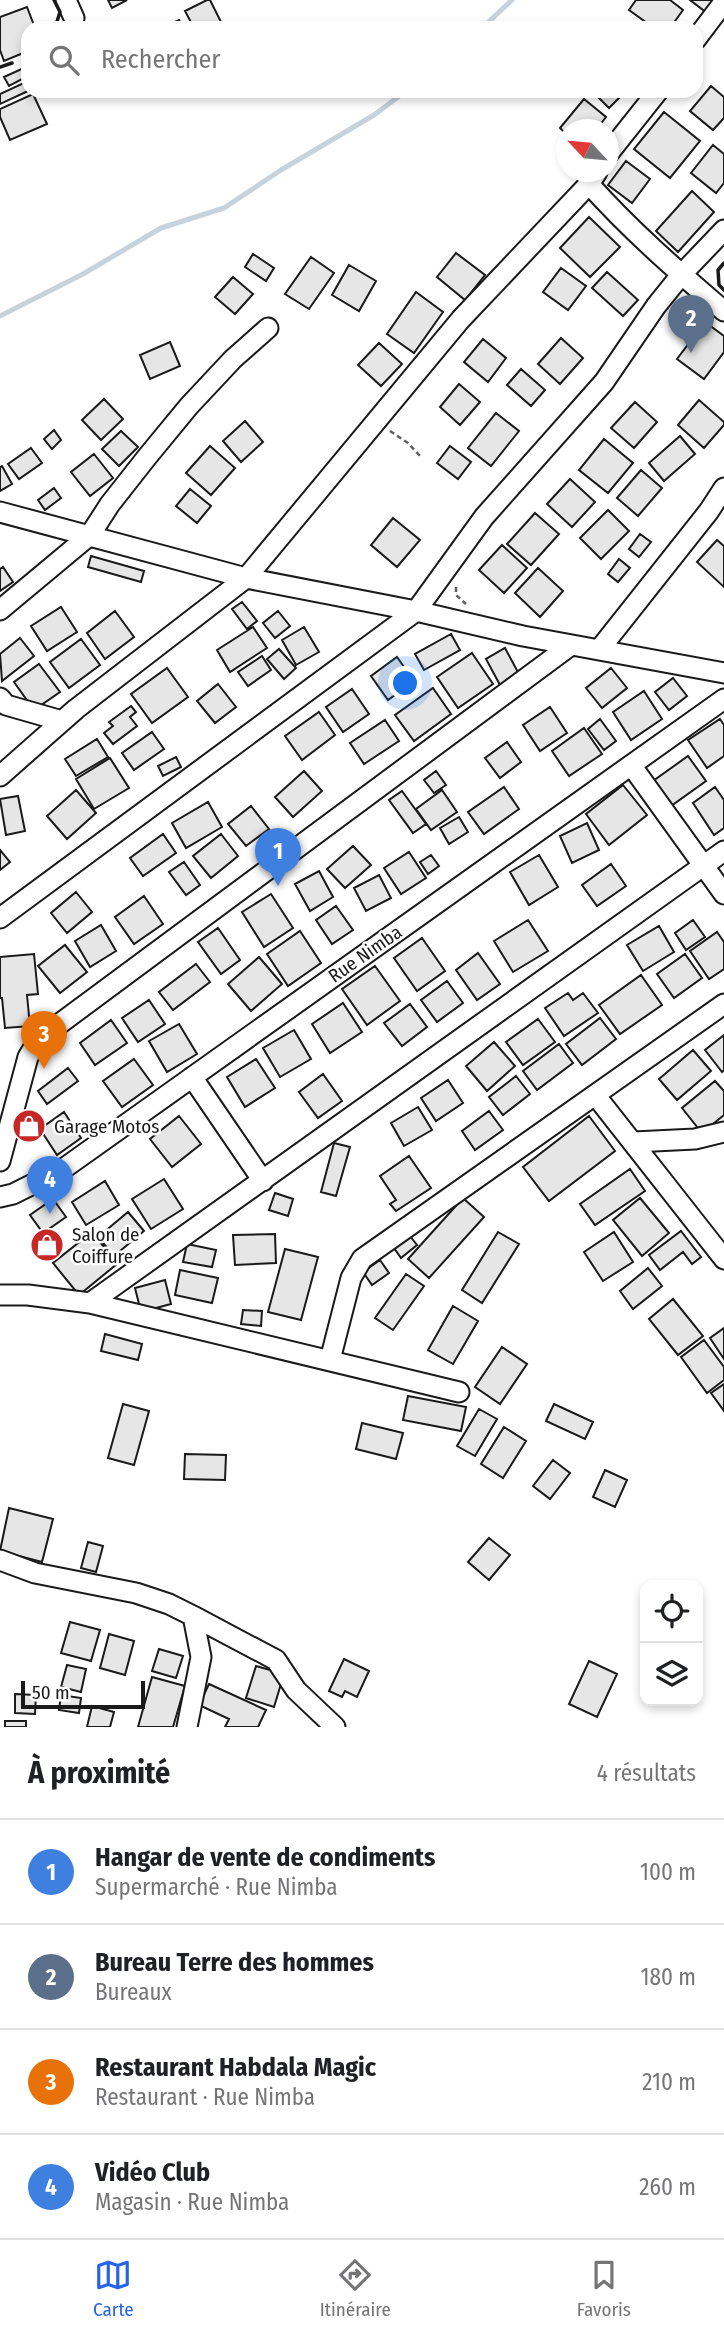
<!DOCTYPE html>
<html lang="fr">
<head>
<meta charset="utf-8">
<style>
	:root { --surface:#fff; --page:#f6f6f6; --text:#202124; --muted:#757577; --line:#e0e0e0; --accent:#2563eb }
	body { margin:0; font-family:"Fira Sans Condensed",sans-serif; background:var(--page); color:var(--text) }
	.controls { position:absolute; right:21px; bottom:21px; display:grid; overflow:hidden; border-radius:14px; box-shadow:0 4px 10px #0003 }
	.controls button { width:63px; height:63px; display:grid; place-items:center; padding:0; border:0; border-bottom:2px solid var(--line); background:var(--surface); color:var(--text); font:35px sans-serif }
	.compass { position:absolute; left:556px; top:119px; width:63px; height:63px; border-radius:50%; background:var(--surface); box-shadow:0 4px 10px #0003; rotate:296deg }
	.scale { position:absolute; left:21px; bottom:18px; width:124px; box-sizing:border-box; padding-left:7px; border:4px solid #1a1a1a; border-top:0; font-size:19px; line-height:24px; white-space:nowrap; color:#1a1a1a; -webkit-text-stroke:5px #fff; paint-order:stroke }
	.you { position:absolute; left:406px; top:684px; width:24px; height:24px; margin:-18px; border:5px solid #fff; border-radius:50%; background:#1a73e8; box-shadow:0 0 0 10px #1a73e833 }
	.badge { display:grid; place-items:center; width:46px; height:46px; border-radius:50%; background:var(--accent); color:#fff; font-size:23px; font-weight:700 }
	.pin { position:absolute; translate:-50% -58px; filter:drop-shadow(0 2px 4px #0008) }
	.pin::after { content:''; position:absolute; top:37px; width:24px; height:21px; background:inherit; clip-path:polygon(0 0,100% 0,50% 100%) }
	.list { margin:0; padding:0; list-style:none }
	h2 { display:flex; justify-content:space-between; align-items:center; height:91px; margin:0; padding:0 28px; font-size:30px }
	h2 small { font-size:23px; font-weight:400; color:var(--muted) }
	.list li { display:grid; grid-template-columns:46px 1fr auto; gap:21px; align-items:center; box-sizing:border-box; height:105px; padding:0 28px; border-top:2px solid var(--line) }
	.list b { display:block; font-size:26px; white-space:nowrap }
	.list p { margin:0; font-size:23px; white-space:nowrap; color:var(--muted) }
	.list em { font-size:23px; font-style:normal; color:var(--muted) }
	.icon { flex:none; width:38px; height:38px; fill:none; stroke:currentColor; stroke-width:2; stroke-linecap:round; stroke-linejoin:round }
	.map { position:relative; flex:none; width:724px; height:1727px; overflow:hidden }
	.search { position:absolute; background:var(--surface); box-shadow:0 4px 10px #0003; left:21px; right:21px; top:21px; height:77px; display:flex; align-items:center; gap:18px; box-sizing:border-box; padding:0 24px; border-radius:21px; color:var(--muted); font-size:26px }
	.sheet { height:511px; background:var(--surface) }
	nav { display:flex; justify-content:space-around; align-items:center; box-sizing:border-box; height:98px; border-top:2px solid var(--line); background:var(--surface); font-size:19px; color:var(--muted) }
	nav a { display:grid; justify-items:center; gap:4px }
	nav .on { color:var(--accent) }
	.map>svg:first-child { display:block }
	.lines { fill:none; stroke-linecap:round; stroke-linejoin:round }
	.stream { stroke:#c6d2dc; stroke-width:5 }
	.building { fill:#e6e6e6; stroke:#1a1a1a; stroke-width:2 }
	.minor-casing { stroke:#1a1a1a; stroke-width:23 }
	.path { stroke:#5f5f5f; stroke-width:2.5; stroke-dasharray:5 3.5; stroke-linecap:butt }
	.minor { stroke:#fff; stroke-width:19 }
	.wall { stroke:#1a1a1a; stroke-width:3.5 }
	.labels { text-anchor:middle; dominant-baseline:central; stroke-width:5; stroke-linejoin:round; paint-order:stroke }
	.street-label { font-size:19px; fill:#1a1a1a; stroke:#fff }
	.poi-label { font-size:19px; fill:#1a1a1a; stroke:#fff; text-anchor:start }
</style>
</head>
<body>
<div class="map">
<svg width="724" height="1727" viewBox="0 0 724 1727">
	<rect width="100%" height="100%" fill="#fff"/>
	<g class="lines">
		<path class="stream" d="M482,28L512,0
			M0,316L83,274L161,228L224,208L281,170L374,115L406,91"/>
	</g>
	<path class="building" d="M108,0H127L112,8Z
		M207,0H210L224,28H194L185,11Z
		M636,0H670L683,10L670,28H654L629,10Z
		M690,0H717L707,13Z
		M27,7L35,28H28V51L4,61L0,50V17Z
		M179,20L183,28H163Z
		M28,66V76L9,86L4,77Z
		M28,81V91L0,104V94Z
		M711,86L724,97V118L713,130L690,111Z
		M592,91H626L609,108Z
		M33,94L47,124L10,140L0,117V109Z
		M584,99L606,117L596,130H566V134L560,128Z
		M664,112L700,141L670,178L634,149Z
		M713,145L724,154V183L716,193L691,173Z
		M626,161L650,179L632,203L608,185Z
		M692,191L714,212L678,252L656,231Z
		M589,217L620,247L590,277L560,248Z
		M456,253L485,275L465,300L437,277Z
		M253,254L274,268L266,281L245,267Z
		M311,257L334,273L309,309L285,294Z
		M349,265L376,281L359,311L332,295Z
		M561,268L586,286L568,310L543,292Z
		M607,272L638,300L623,316L592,288Z
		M233,277L253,294L235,314L215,297Z
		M416,292L443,312L414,353L387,334Z
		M705,322L724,336V352L704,379L677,359Z
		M561,338L583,358L560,384L538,364Z
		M483,339L506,358L488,382L464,362Z
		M170,342L180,366L150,379L140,355Z
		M379,343L402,364L381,386L358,365Z
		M521,369L545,390L531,406L507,385Z
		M459,384L480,402L460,425L440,407Z
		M104,399L123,419L101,440L82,420Z
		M699,400L724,422V425L704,448L678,425Z
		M635,402L657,422L634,448L611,428Z
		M496,413L519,431L491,466L468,448Z
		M245,421L263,442L241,462L223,441Z
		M54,430L61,440L52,449L44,439Z
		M121,431L138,447L119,466L102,449Z
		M680,436L695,454L664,481L649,463Z
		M604,439L633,463L608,493L579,470Z
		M210,446L235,468L211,495L186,473Z
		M450,446L471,462L458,479L437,463Z
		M31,448L42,463L19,479L8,464Z
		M94,454L113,478L90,496L71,472Z
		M2,466L12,484L0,491V467Z
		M641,470L662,488L638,516L617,498Z
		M570,479L595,502L572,527L547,504Z
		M54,488L61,498L45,510L38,500Z
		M190,489L211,506L197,523L176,506Z
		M608,510L629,531L601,559L580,538Z
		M535,513L559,534L531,565L507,544Z
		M393,518L420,540L397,567L371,545Z
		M640,534L651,542L639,557L629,549Z
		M717,540L724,546V587L697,562Z
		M502,545L527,568L504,593L479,570Z
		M91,556L144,571L141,582L88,567Z
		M619,559L630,568L618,582L608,574Z
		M3,567L13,582L0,591V569Z
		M538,568L563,591L540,617L515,593Z
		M242,602L257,621L247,629L232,609Z
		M61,607L77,632L47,651L31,626Z
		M115,611L134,637L105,659L87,633Z
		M278,611L290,626L275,638L263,623Z
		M253,627L267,648L230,672L217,650Z
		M304,627L319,652L296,665L282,640Z
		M451,634L460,650L424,670L415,654Z
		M20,638L34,656L2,681L0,654Z
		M81,639L100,665L69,688L50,662Z
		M505,648L519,674L500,685L486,659Z
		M279,649L296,668L284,679L267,659Z
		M472,653L493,684L458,708L437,677Z
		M262,656L271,670L248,686L238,672Z
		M397,657L414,681L388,700L371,676Z
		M39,664L60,692L34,710L14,682Z
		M167,668L188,697L152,723L131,694Z
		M611,668L627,688L602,708L586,688Z
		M673,678L687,696L669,710L655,692Z
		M218,684L236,707L215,723L197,701Z
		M433,688L451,714L414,741L395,715Z
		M352,689L369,714L343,732L326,707Z
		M644,691L662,719L631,740L613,712Z
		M131,706L136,712L130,717L137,726L113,744L104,733L113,726L109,722Z
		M550,707L567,733L540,751L523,725Z
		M319,712L335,735L302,760L285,736Z
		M600,719L616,741L604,750L588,729Z
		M720,719L724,725V756L707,768L688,740Z
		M385,720L399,741L364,764L350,743Z
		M584,728L602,754L569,776L552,751Z
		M152,732L164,749L134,770L122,753Z
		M97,739L108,757L76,776L65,759Z
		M507,742L521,762L500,778L485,758Z
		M688,756L706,781L671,806L653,781Z
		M176,757L181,767L163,776L158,766Z
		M110,758L129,788L94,809L76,779Z
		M304,771L322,791L293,817L275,797Z
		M436,771L446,785L434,793L424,780Z
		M623,785L647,815L609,845L586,814Z
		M504,787L519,809L484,834L468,812Z
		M715,787L724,800V828L714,835L693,803Z
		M76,790L96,813L67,839L47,816Z
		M442,790L457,812L431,830L416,809Z
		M402,791L426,824L413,833L389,800Z
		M18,796L25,831L6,835L0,799Z
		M208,802L222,827L186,848L172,823Z
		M251,806L269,829L246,846L228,824Z
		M459,817L468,832L449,844L440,828Z
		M587,823L599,850L572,863L560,836Z
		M163,834L176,853L143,876L130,858Z
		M221,834L238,856L211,878L193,856Z
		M353,846L371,865L345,888L327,869Z
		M0,850L10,862L0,870Z
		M409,852L426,878L401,894L384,868Z
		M431,855L439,866L428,874L420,862Z
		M539,855L558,887L529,905L510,872Z
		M184,862L200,885L186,895L169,872Z
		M611,864L626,886L597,906L582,885Z
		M319,871L333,897L310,911L295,884Z
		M379,875L391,898L366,911L354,888Z
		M76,892L92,912L67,933L51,913Z
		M271,894L293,928L264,947L242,912Z
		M144,896L163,924L134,944L115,917Z
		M336,906L353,930L332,944L316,920Z
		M528,920L548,951L513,972L494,941Z
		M693,920L705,937L686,950L675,933Z
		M101,925L116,951L90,967L75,941Z
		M659,926L674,952L643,971L627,945Z
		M218,928L240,960L221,974L198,942Z
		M300,931L321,963L288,986L267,954Z
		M717,932L724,942V969L709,979L690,951Z
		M422,938L445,971L417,991L394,958Z
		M65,945L87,972L60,993L38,966Z
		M478,953L500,984L477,1000L456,970Z
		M34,954L38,994L27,995L30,1026L5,1028L2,998H0V957Z
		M685,954L702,978L674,998L657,974Z
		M259,957L282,984L251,1011L228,984Z
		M196,964L210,982L173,1010L159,992Z
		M375,966L400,1001L367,1025L342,989Z
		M641,975L662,1005L620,1034L599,1005Z
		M447,981L463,1003L437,1022L421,1000Z
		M568,993L573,1000L583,993L598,1013L564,1036L545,1008Z
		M149,1000L165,1024L138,1042L122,1018Z
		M343,1003L362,1032L330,1053L312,1024Z
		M410,1004L427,1027L402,1046L384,1023Z
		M600,1018L616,1039L582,1065L566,1044Z
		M538,1019L555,1042L523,1065L506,1042Z
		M111,1020L127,1043L95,1065L80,1043Z
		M179,1024L197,1054L167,1072L149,1041Z
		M294,1030L311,1059L280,1077L263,1048Z
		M724,1035V1070L722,1072L705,1050Z
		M494,1042L515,1066L487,1091L466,1066Z
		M559,1044L573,1063L537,1090L523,1071Z
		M693,1050L711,1071L677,1100L659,1079Z
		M134,1059L153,1085L122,1107L103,1081Z
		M256,1059L275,1088L245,1107L227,1077Z
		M68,1068L78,1081L47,1104L38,1091Z
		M323,1074L342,1101L318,1118L299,1092Z
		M516,1076L530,1094L503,1115L489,1097Z
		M448,1080L463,1103L436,1121L421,1098Z
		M715,1081L724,1091V1115L702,1133L682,1108Z
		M418,1107L432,1130L404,1146L391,1123Z
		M489,1111L503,1130L475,1150L462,1131Z
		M64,1112L81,1138L57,1155L40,1129Z
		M179,1116L201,1144L172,1167L150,1139Z
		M589,1116L615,1151L549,1201L523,1167Z
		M334,1143L350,1147L336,1196L321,1192Z
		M409,1156L431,1188L396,1211L390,1204L396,1200L380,1176Z
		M630,1169L645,1191L595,1225L580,1204Z
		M164,1179L183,1209L151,1229L132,1199Z
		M105,1181L119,1205L86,1225L72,1202Z
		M275,1193L293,1199L288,1216L269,1210Z
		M463,1198L484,1217L429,1278L408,1259Z
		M640,1198L669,1233L642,1256L613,1220Z
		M53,1199L66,1217L43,1233L30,1215Z
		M128,1212L144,1231L114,1256L98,1237Z
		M681,1231L701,1257L692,1264L683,1252L660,1270L649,1255Z
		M92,1232L117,1264L79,1295L53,1263Z
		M498,1232L519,1244L482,1303L462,1290Z
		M614,1232L633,1262L603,1281L584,1252Z
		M275,1234L276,1263L235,1265L233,1235Z
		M410,1236L417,1245L401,1258L394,1248Z
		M187,1244L216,1250L212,1267L183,1262Z
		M285,1249L318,1257L301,1320L268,1312Z
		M380,1260L389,1273L372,1285L363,1272Z
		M648,1268L662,1286L633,1309L620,1291Z
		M180,1270L218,1278L212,1303L175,1295Z
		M406,1274L424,1286L393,1330L375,1318Z
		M165,1280L171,1304L141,1312L135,1288Z
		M673,1299L703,1336L678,1355L649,1319Z
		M453,1306L478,1321L453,1364L428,1350Z
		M243,1310L262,1311L261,1326L241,1324Z
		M724,1328V1359L710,1338Z
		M105,1334L142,1344L138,1360L101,1351Z
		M704,1340L724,1367V1380L707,1393L681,1357Z
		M502,1347L527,1364L500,1404L475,1387Z
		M724,1384V1411L711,1393Z
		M408,1396L466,1407L461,1431L403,1420Z
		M123,1404L149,1411L134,1465L108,1458Z
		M554,1404L593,1422L585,1439L546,1421Z
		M479,1409L497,1419L475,1456L457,1446Z
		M362,1423L403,1433L396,1459L356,1449Z
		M504,1427L526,1441L503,1478L481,1464Z
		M185,1454L226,1455L225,1480L184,1479Z
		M553,1460L570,1473L550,1499L533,1486Z
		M605,1470L627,1480L615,1507L593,1497Z
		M9,1508L53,1519L42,1562L0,1551Z
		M489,1538L510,1555L489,1580L468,1562Z
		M88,1542L103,1546L96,1572L81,1568Z
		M70,1622L100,1630L91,1661L61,1653Z
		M109,1634L134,1641L125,1675L100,1668Z
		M159,1649L183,1656L176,1678L152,1671Z
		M344,1659L369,1671L357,1697L345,1691L342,1697L329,1691Z
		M589,1661L617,1674L597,1717L569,1704Z
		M67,1665L86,1669L81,1692L61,1687Z
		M256,1666L284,1674L274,1707L246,1698Z
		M152,1677L185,1686L173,1727H138Z
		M209,1684L266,1710L258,1727H225L229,1719L199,1705Z
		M15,1694L36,1695L35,1714L15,1713Z
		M61,1695L81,1698L79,1713L59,1710Z
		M92,1706L114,1712L110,1727H87Z
		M5,1721H26V1727H5Z"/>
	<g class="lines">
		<defs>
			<path id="minor" d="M66,0L74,18
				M696,39L724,2
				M608,154L658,91
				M597,172L589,184C630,230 677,271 724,311
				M0,512L246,578L416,611L523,636L724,673
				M0,610L90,535L110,504L147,457L189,406L233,359L268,328
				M599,650L709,511L724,488
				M0,698L6,705L62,721
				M631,765L724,894
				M0,776L76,709L246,578L461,319L589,184
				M0,918L416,611L484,517L604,382L656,306L681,275L724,230
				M192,1077L263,1181
				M596,1096L724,1259
				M634,1142L695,1139L724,1132
				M0,1161L28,1057L39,1039L571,645
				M0,1197L13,1194L63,1169L724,699
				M0,1295H28L90,1303L459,1392
				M90,1303L724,851
				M330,1360L351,1278L362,1259L724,1004
				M0,1560L35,1573L136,1593L169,1604L193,1616L201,1657L187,1727
				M193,1616L276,1660L296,1690L335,1727"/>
		</defs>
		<use href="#minor" class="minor-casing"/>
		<path class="path" d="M390,431L408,443L420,456
			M456,587V595L466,604"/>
		<use href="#minor" class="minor"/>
		<path class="wall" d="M54,0L60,12L55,28
			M0,67L12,63
			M724,263L718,270L719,285L724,290"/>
	</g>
	<defs>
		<symbol id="shop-disc" viewBox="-11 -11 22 22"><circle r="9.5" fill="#c62828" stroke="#fff"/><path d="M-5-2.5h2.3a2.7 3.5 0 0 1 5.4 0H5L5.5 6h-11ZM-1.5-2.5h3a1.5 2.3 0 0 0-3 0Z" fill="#fff"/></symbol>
	</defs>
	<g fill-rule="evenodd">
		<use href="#shop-disc" x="10" y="1107" width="38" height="38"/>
		<use href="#shop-disc" x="28" y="1226" width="38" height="38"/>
	</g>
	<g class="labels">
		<g class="street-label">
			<text transform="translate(365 954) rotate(-35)">Rue Nimba</text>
		</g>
		<g class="poi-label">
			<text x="54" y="1126">Garage Motos</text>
			<text x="72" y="1234">Salon de<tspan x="72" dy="22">Coiffure</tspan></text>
		</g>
	</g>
</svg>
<div class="controls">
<button><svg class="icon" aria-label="locate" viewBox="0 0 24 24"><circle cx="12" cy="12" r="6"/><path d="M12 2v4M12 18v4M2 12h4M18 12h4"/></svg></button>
<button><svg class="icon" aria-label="layers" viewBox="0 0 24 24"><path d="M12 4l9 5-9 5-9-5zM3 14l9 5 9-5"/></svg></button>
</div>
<svg class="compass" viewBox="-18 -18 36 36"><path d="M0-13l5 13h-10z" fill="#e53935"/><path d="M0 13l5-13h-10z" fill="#757577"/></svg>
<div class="scale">50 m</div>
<div class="you"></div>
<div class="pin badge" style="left:278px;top:886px;background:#3f7fe0">1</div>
<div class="pin badge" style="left:691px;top:353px;background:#5c6f8a">2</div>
<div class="pin badge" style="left:44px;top:1069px;background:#e8710a">3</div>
<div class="pin badge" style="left:50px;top:1214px;background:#3f7fe0">4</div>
<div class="search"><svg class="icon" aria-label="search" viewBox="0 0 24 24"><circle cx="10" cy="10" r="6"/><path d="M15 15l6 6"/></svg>Rechercher</div>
</div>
<section class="sheet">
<h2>À proximité<small>4 résultats</small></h2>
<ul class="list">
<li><span class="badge" style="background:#3f7fe0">1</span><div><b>Hangar de vente de condiments</b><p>Supermarché · Rue Nimba</p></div><em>100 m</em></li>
<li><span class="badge" style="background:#5c6f8a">2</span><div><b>Bureau Terre des hommes</b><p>Bureaux</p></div><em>180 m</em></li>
<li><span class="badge" style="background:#e8710a">3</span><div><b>Restaurant Habdala Magic</b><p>Restaurant · Rue Nimba</p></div><em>210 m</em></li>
<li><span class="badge" style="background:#3f7fe0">4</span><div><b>Vidéo Club</b><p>Magasin · Rue Nimba</p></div><em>260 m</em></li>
</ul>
</section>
<nav>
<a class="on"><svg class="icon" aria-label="map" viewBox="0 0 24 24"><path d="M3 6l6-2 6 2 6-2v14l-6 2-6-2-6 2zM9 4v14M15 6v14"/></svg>Carte</a>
<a><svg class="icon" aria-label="directions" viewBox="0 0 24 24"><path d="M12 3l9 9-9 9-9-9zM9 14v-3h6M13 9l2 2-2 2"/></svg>Itinéraire</a>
<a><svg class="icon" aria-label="saved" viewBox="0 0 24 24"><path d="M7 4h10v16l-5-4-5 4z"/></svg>Favoris</a>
</nav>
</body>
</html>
